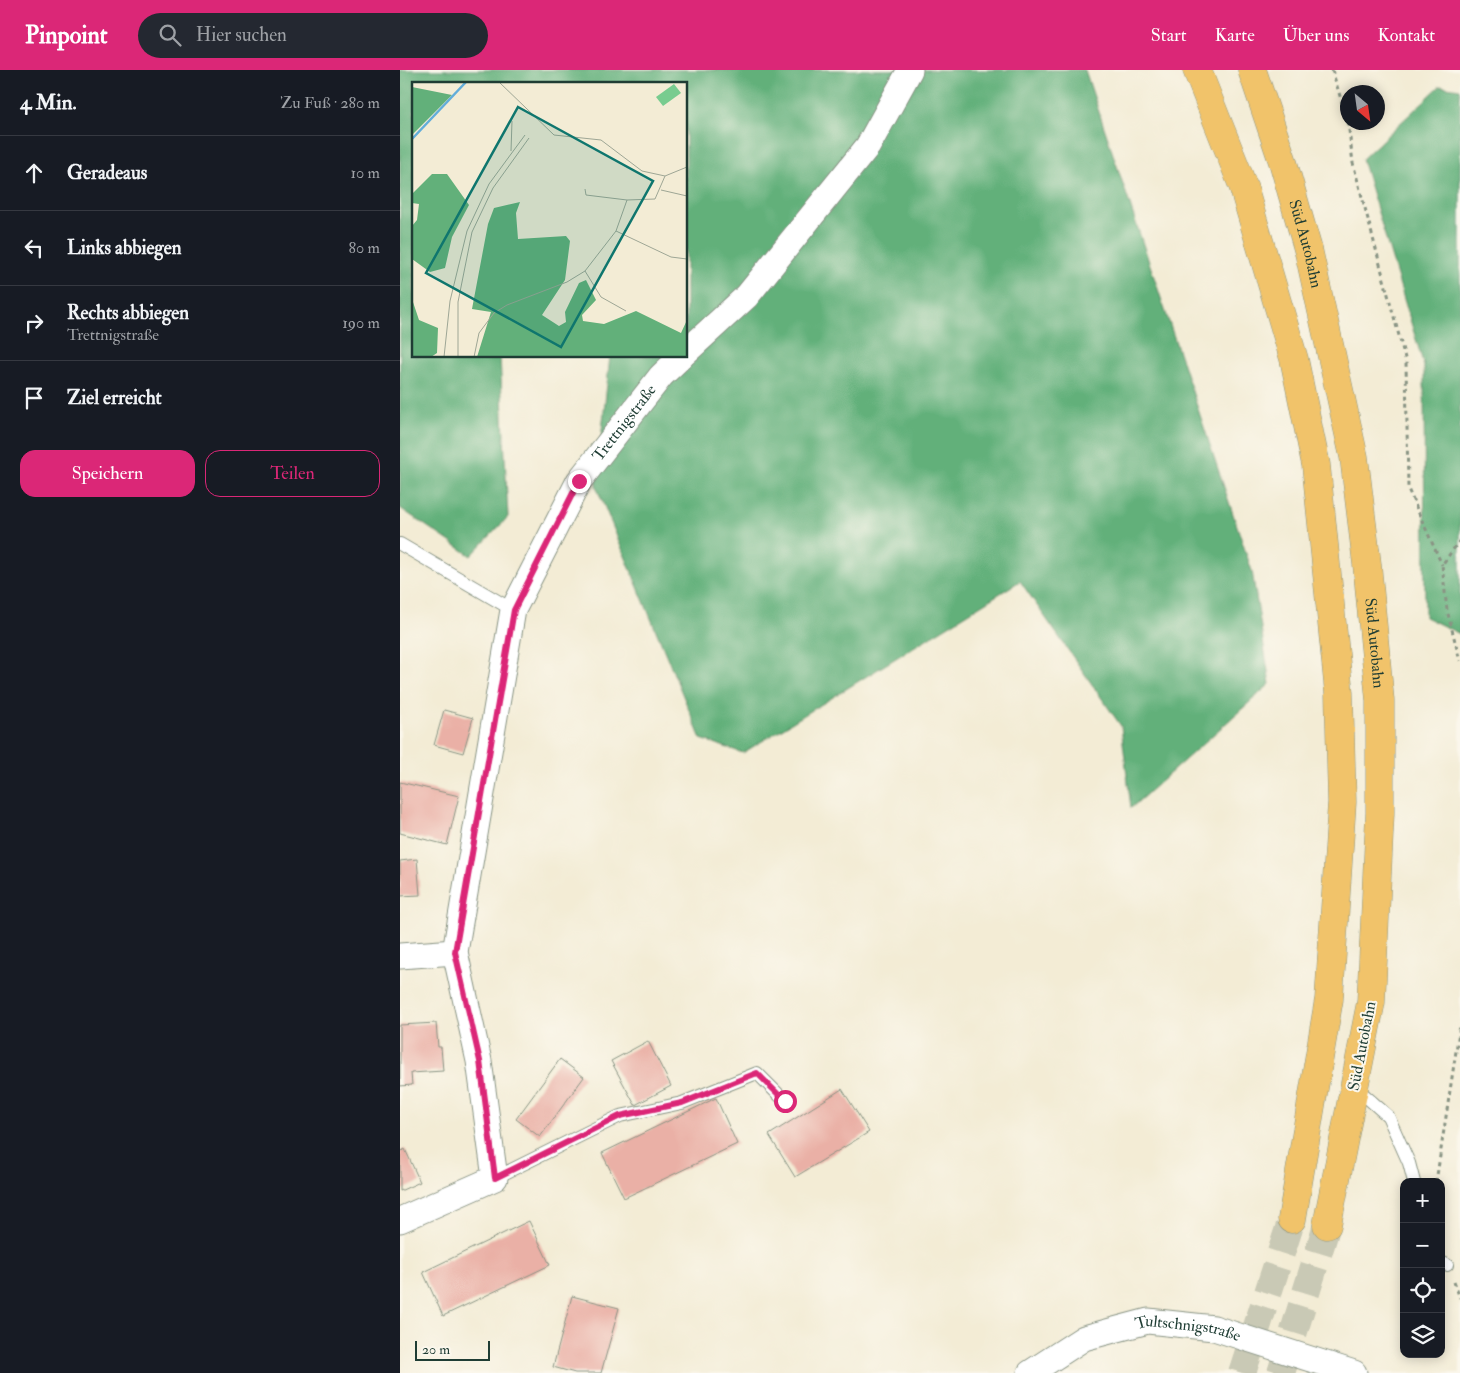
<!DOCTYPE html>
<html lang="de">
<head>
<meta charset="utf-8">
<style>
	:root { --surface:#171b24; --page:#242831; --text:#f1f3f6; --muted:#9ea1a6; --line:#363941; --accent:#db2777 }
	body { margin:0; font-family:"IM FELL Double Pica",serif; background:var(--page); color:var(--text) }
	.controls { position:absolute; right:15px; bottom:15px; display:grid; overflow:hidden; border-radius:10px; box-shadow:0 2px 12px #0003 }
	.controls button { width:45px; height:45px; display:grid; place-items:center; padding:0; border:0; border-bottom:1px solid var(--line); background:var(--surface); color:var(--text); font:25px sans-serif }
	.compass { position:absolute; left:940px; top:15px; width:45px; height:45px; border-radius:50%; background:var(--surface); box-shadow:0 2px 12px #0003; rotate:151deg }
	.scale { position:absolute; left:15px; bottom:12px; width:75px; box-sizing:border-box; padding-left:5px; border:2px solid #1f3d34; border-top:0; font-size:14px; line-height:18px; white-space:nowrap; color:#1f3d34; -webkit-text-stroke:4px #fbf7ec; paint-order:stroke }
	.stop { position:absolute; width:15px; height:15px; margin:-11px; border:4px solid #db2777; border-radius:50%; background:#fff }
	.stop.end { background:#db2777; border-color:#fff; box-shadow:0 1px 5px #0008 }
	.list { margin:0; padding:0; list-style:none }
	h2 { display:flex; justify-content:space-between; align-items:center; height:65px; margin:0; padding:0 20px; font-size:21px }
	h2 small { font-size:16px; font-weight:400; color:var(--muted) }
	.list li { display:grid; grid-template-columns:32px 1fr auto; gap:15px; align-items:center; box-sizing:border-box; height:75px; padding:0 20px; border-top:1px solid var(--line) }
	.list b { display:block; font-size:19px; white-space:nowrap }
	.list p { margin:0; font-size:16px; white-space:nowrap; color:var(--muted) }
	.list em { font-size:16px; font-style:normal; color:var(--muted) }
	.actions { display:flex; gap:10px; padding:15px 20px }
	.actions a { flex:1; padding:11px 0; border:1px solid var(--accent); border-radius:15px; text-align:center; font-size:18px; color:var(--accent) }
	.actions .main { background:var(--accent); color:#fff }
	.icon { flex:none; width:28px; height:28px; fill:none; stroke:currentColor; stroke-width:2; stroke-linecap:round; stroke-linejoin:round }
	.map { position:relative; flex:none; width:1060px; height:1303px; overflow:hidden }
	header { display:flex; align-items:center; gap:30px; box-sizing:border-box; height:70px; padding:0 25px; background:var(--accent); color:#fff }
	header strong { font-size:24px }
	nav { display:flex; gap:28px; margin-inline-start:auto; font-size:18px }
	.search { width:350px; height:45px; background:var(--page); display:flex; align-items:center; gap:12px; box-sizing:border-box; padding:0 18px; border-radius:28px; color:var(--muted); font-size:19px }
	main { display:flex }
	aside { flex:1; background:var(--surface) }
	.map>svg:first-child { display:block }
	.forest { fill:#62b07a; stroke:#407657 }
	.building { fill:#eab0a6 }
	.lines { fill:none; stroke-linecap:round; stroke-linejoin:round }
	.highway-tunnel { stroke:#c9c9b5; stroke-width:28; stroke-dasharray:28 14; stroke-linecap:butt }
	.lane-casing { stroke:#899484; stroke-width:14 }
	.street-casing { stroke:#899484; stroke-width:27 }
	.highway-casing { stroke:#899484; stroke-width:29 }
	.path { stroke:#899484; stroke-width:3; stroke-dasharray:4 4; stroke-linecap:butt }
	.lane { stroke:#fff; stroke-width:12 }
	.street { stroke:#fff; stroke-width:25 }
	.highway { stroke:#f1c36a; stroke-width:28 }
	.route { stroke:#db2777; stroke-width:6 }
	.labels { text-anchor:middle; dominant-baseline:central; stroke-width:4; stroke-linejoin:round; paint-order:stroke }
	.street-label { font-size:16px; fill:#1f3d34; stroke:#fbf7ec }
	.inset-river { fill:none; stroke:#62adda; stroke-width:2.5 }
	.inset-road { fill:none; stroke:#9ea695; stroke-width:1 }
	.view { fill:#0f766e; fill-opacity:0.15; stroke:#0f766e; stroke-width:2.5 }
	.inset-edge { fill:none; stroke:#1f3d34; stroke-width:2.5 }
</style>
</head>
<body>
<header>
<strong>Pinpoint</strong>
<div class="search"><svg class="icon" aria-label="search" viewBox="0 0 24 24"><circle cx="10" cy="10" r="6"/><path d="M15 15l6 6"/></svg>Hier suchen</div>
<nav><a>Start</a><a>Karte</a><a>Über uns</a><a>Kontakt</a></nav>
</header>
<main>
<aside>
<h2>4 Min.<small>Zu Fuß · 280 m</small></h2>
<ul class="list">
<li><svg class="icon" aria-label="ahead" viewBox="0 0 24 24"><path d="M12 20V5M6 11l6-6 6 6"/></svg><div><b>Geradeaus</b></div><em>10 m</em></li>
<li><svg class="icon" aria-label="left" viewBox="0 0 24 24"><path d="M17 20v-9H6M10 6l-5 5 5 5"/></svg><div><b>Links abbiegen</b></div><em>80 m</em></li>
<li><svg class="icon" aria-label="right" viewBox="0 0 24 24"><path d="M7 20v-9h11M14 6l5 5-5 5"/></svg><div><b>Rechts abbiegen</b><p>Trettnigstraße</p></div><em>190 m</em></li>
<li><svg class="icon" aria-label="arrive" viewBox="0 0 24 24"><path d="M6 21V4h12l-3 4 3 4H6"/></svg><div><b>Ziel erreicht</b></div></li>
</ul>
<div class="actions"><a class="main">Speichern</a><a>Teilen</a></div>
</aside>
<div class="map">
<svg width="1060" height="1303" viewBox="0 0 1060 1303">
	<rect width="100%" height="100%" fill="#fbf7ec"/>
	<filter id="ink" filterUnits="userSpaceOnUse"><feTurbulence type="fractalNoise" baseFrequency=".02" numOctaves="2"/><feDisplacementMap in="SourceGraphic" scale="10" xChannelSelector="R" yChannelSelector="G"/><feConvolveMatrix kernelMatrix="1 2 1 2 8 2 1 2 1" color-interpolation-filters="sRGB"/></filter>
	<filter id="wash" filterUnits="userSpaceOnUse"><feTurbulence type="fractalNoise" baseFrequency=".0096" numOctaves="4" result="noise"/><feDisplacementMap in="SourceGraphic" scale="20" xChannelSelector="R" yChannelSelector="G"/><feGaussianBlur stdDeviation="1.12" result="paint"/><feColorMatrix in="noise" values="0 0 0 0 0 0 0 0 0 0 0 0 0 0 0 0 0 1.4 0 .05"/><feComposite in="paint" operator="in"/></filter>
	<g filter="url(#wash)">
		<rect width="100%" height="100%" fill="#f3ecd5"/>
		<path class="forest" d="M0,0H685L852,501L870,614L731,738L721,656L620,511L343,683L301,669L196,416L210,286H286V14H14V286H100L108,447L71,486L0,438Z
			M1040,16L1060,19V564L1025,547L1024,296L962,89Z"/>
		<g id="blocks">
			<path class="building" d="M44,640L73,648L63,683L34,675Z
				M0,712L59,726L47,775L0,763Z
				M17,789L20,825L0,826V791Z
				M36,953L38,977H41L43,1001L11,1003L12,1015L0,1016V955Z
				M248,971L271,1016L235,1035L211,991Z
				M160,989L184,1007L140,1067L116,1049Z
				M442,1019L469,1062L395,1107L369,1065Z
				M316,1028L337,1074L224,1128L202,1083Z
				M5,1079L20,1112L0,1121V1082Z
				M129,1151L150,1195L43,1246L23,1202Z
				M172,1226L219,1238L201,1303H175L153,1297Z"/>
		</g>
	</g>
	<g filter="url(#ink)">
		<use href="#blocks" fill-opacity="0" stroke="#899484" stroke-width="1"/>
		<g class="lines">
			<path class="highway-tunnel" d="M842,1303L892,1149
				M881,1303L927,1155"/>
			<defs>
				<path id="lane" d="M0,474L113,540
					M954,1016L988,1046L1009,1093L1014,1112
					M95,1108L220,1046L282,1033L357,1003L385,1031
					M1041,1192L1047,1195"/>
				<g id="street">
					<path d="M286,282L347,226L468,76L510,0"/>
					<path d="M0,886L55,882"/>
					<path id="s1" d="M0,1150L95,1108L79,991L55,882L113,540L179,411L261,306L282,286"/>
					<path id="s2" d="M630,1303L684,1268L748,1251L814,1258L954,1303"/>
				</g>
				<g id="highway">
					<path d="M797,0L843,116L894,289L916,395L939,623L942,732L929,929L892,1149"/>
					<path id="s3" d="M852,0L883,92L909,183L954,387L967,494L980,631V743L971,932L927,1155"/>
				</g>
			</defs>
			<use href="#lane" class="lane-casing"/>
			<use href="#street" class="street-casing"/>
			<use href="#highway" class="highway-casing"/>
			<path class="path" d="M932,0L948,52
				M948,52L953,93L1006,292L1008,419L1042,495
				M1060,470L1042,495L1047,540L1060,591
				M1036,1112L1060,955
				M1054,1212L1060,1228"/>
			<use href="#lane" class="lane"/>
			<use href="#street" class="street"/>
			<use href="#highway" class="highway"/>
		</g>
	</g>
	<g class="lines" filter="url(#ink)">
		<path class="route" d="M179,411L114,540L55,882L80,991L95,1108L220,1046L282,1033L357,1003L385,1031"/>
	</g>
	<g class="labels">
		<g class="street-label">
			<text stroke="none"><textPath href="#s3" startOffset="182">Süd Autobahn</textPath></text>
			<text stroke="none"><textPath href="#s1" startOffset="899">Trettnigstraße</textPath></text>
			<text stroke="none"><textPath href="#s3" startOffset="588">Süd Autobahn</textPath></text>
			<text transform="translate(962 976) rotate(-79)">Süd Autobahn</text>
			<text stroke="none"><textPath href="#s2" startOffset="171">Tultschnigstraße</textPath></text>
		</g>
	</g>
	<g transform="translate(12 12)">
		<rect width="275" height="275" fill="#f3ecd5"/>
		<path d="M262,2L269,11L251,24L244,15Z" fill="#78cc8f"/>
		<path d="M0,5L40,13L0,53ZM20,92H35L57,123L40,155L33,186L18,190L0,177V144L5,138L7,122L0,121V112ZM108,120L104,131L106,157L154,154L158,159L153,198L130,233L147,244L154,240L153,230L167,201L174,198L184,218L170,233L171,239L192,242L224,229L269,251L275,238V275H65L79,230L60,227L76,142L82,126ZM0,217L7,238L26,246L25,271L19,275H0Z" fill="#62b07a"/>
		<path class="inset-river" d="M0,57L54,0"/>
		<path class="inset-road" d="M87,0L142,53L189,58L230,89L253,94M99,69L100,39M253,94L275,85M173,107L174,113L215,118M249,108L275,114M204,149L259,175L275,177M173,189L189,215L214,229M32,275L38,219L55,149L77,102L113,53M46,275V220L60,150L81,106L117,56M62,275L67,251L82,231L95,223L155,200L173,189L204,149L215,118L243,117L253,94"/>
		<path class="view" d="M106,25L241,99L149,265L14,191Z"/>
		<rect width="275" height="275" class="inset-edge"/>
	</g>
</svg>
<div class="controls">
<button>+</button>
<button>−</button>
<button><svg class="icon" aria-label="locate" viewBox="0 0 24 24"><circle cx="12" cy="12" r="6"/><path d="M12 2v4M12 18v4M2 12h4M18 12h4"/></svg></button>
<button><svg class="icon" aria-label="layers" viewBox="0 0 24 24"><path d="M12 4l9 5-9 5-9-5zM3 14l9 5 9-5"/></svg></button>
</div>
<svg class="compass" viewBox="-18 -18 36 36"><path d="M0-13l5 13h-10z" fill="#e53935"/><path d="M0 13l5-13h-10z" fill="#9ea1a6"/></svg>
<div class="scale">20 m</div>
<div class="stop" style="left:385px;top:1031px"></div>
<div class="stop end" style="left:179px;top:411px"></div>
</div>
</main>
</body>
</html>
